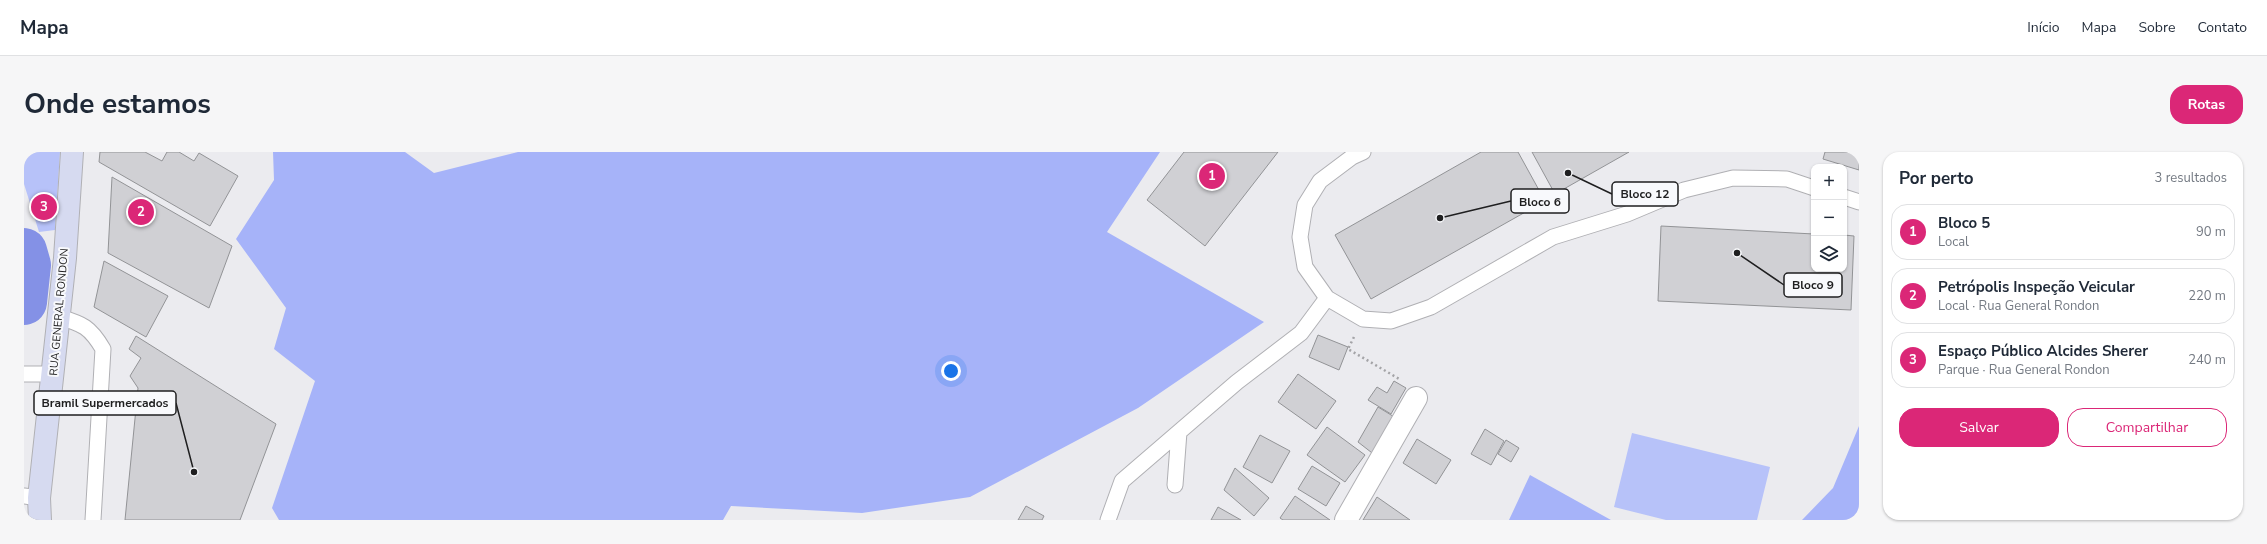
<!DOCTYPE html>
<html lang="pt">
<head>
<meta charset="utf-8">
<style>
	:root { --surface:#fff; --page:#f6f6f7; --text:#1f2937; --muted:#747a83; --line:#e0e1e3; --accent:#db2777 }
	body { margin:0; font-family:"Nunito Sans",sans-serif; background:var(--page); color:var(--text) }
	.controls { position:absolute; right:12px; top:12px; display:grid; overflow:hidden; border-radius:8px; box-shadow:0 1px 3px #0004 }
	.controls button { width:36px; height:36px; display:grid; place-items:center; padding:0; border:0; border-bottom:1px solid var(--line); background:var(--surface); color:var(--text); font:20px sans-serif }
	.you { position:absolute; left:927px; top:219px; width:14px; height:14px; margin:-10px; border:3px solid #fff; border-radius:50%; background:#1a73e8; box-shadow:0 0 0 6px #1a73e833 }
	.badge { display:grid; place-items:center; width:26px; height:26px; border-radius:50%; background:var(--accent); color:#fff; font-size:13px; font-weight:700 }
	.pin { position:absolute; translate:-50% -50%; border:2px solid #fff; box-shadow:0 1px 4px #0006 }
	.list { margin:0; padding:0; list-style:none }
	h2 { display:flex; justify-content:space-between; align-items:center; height:52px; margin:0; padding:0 16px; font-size:17px }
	h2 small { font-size:13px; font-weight:400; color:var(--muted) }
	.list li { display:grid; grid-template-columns:26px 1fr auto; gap:12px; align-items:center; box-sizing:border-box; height:56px; margin:0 8px 8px; padding:0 8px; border:1px solid var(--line); border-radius:16px }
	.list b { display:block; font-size:15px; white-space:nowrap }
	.list p { margin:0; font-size:13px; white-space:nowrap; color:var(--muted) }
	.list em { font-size:13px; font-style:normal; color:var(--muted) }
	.actions { display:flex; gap:8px; padding:12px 16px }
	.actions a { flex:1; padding:9px 0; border:1px solid var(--accent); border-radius:16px; text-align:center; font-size:14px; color:var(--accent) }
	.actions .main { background:var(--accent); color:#fff }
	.icon { flex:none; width:22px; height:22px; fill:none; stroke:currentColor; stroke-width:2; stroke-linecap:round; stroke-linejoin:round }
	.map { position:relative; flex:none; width:1835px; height:368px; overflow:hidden; border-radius:16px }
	header { display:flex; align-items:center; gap:24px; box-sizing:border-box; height:56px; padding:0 20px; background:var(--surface); border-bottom:1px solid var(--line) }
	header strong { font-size:19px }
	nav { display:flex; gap:22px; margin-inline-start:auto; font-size:14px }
	.intro { display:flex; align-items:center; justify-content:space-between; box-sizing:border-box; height:96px; padding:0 24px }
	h1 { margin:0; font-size:28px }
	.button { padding:10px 18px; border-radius:16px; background:var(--accent); color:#fff; font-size:14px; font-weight:700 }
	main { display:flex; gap:24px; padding:0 24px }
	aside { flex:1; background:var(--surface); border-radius:16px; box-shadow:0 1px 3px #0004 }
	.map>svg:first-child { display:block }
	.green { fill:#b7c2f9 }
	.forest { fill:#a6b3f9 }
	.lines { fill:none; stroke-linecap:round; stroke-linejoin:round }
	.river { stroke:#8491e6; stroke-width:46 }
	.building { fill:#d0d0d4; stroke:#929396 }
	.lane-casing { stroke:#b0b0b4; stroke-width:17 }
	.street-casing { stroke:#b0b0b4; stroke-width:24 }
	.secondary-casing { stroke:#b0b0b4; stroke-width:24 }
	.path { stroke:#a4a4a7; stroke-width:2.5; stroke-dasharray:2 3; stroke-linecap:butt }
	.lane { stroke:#fff; stroke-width:15 }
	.street { stroke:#fff; stroke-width:22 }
	.secondary { stroke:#d6daf0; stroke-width:22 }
	.labels { text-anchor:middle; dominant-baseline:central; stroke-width:4; stroke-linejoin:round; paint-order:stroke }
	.street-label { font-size:11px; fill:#1f1f20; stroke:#f8f9fc }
	.leader { fill:none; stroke:#1f1f20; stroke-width:1.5 }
	.callout-dot { fill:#1f1f20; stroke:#f8f9fc; stroke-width:1.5 }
	.callout { fill:#f8f9fc; stroke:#1f1f20; stroke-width:1.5 }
	.callout-label { font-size:12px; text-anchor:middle; font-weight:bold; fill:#1f1f20 }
</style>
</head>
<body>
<header>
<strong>Mapa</strong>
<nav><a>Início</a><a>Mapa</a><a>Sobre</a><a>Contato</a></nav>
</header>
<div class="intro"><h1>Onde estamos</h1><a class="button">Rotas</a></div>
<main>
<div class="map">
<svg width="1835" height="368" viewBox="0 0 1835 368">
	<rect width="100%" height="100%" fill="#ebebef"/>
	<path class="green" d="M0,0H36L31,78L15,80L0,32Z
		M1608,281L1746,315L1733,368H1642L1590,355Z"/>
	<path class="forest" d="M249,0H381L410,21L494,0H1136L1083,80L1240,170L1114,256L946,345L838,361L707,354L699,368H255L248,356L291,229L250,197L262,156L212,87L250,28Z
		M1835,274V368H1778L1809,336Z
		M1506,323L1587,368H1485Z"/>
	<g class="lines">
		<path class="river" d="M0,99L4,113L0,150"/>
	</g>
	<path class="building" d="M76,0H121L138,9L143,0H155L170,9L175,1L214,24L186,74L75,10Z
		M1160,0H1254L1181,94L1123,48Z
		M1457,0H1494L1521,49L1347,147L1311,83Z
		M1508,0H1605L1531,42Z
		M1801,0H1835V18L1799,7Z
		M88,25L208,94L185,156L84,101Z
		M1637,74L1790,82V117H1820V83L1830,84L1827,158L1634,149Z
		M80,109L144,144L122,185L70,155Z
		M1294,183L1324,195L1315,218L1285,205Z
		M112,184L252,272L216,368H101L114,236L106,224L117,206L105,197Z
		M1274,222L1312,249L1292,277L1254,250Z
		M1370,229L1382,236L1367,262L1344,248L1353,235L1363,241Z
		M1354,255L1372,266L1352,304L1334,290Z
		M1303,275L1341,303L1321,330L1283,303Z
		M1461,277L1480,289L1467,313L1447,302Z
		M1236,283L1266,299L1248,331L1219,315Z
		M1393,287L1427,308L1412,332L1379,311Z
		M1482,288L1495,296L1487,310L1474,302Z
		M1288,314L1316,331L1302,354L1274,337Z
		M1211,316L1245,346L1230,364L1200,338Z
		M1271,344L1306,368H1259L1256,366Z
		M1353,345L1386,368H1339Z
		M1002,354L1020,364L1018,368H994Z
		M1194,355L1217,368H1187Z"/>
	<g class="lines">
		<defs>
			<path id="lane" d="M1339,0L1328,5L1296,29L1281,53L1276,85L1281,115L1303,146L1339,167L1367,169L1407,155L1529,85L1603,62L1660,38L1709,26L1763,27L1790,36
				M1820,45L1835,50
				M35,165C59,172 66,175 79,197L69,368
				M0,222H29
				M1151,333L1155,280
				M0,344L15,346
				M1084,368L1098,329L1213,230L1277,181L1303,146"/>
			<path id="street" d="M1322,368L1392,246"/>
			<path id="secondary" d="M16,368L15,346L41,106L48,0"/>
		</defs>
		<use href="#lane" class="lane-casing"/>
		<use href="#street" class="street-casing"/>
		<use href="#secondary" class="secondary-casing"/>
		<path class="path" d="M1330,185L1324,197L1377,228"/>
		<use href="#lane" class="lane"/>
		<use href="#street" class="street"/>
		<use href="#secondary" class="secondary"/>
	</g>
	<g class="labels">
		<g class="street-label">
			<text transform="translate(35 160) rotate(-85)">RUA GENERAL RONDON</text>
		</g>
	</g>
	<path class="leader" d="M1544 21L1588 42M1416 66L1487 49M1713 101L1760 133M170 320L152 251"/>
	<g class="callout-dot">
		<circle cx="1544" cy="21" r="4"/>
		<circle cx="1416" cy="66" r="4"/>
		<circle cx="1713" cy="101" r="4"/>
		<circle cx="170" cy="320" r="4"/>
	</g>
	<g class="callout">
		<rect x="1588" y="30" width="66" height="24" rx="4"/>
		<rect x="1487" y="37" width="58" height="24" rx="4"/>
		<rect x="1760" y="121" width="58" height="24" rx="4"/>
		<rect x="10" y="239" width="142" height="24" rx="4"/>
	</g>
	<g class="callout-label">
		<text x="1621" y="46">Bloco 12</text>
		<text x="1516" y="54">Bloco 6</text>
		<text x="1789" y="137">Bloco 9</text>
		<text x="81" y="255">Bramil Supermercados</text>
	</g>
</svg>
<div class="controls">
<button>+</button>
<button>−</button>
<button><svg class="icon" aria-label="layers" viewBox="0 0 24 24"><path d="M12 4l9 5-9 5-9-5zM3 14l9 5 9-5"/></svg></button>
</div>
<div class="you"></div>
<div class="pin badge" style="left:1188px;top:24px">1</div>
<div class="pin badge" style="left:117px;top:60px">2</div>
<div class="pin badge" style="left:20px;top:55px">3</div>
</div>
<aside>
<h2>Por perto<small>3 resultados</small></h2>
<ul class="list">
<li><span class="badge">1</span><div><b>Bloco 5</b><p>Local</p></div><em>90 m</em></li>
<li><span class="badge">2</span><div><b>Petrópolis Inspeção Veicular</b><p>Local · Rua General Rondon</p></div><em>220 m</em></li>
<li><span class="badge">3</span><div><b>Espaço Público Alcides Sherer</b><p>Parque · Rua General Rondon</p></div><em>240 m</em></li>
</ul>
<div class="actions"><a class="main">Salvar</a><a>Compartilhar</a></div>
</aside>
</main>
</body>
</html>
